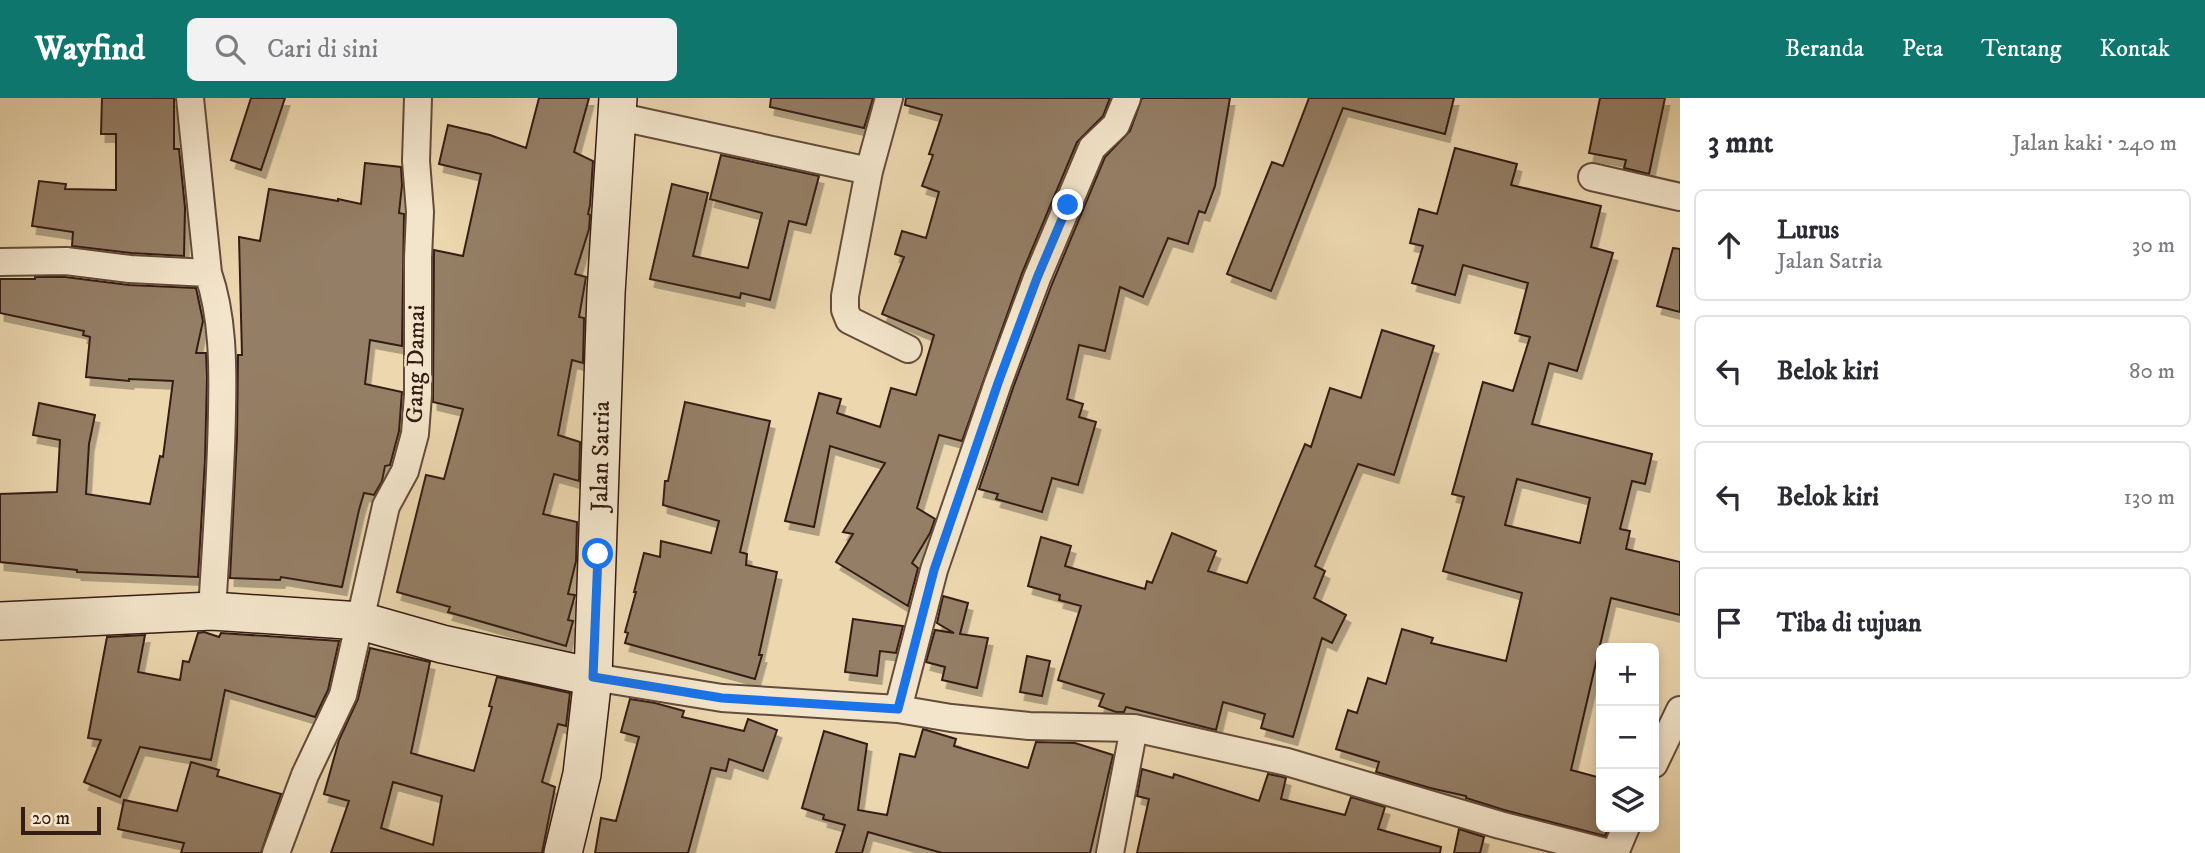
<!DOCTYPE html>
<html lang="id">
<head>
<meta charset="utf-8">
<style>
	:root { --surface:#fff; --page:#f2f2f3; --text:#2b2b33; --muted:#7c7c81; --line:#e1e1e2; --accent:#0f766e }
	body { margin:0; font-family:"IM FELL DW Pica",serif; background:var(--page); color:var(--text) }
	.controls { position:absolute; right:21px; bottom:21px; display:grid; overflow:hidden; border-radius:10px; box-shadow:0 4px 10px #0003 }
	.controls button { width:63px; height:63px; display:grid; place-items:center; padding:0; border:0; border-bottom:2px solid var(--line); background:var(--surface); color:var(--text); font:35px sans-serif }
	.scale { position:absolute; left:21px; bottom:18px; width:80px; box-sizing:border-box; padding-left:7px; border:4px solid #351d14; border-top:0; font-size:19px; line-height:24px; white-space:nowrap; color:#351d14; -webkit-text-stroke:5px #f3e5cb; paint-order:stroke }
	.stop { position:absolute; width:21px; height:21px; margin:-16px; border:5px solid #1a73e8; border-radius:50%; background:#fff }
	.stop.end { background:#1a73e8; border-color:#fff; box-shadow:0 2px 7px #0008 }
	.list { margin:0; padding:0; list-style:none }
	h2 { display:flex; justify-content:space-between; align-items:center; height:91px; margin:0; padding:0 28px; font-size:30px }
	h2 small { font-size:23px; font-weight:400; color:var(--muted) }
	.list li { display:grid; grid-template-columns:46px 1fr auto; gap:21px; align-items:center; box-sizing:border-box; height:112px; margin:0 14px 14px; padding:0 14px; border:2px solid var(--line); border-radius:10px }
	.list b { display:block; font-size:26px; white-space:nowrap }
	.list p { margin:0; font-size:23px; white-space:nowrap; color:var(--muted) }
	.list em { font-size:23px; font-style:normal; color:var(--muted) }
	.icon { flex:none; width:38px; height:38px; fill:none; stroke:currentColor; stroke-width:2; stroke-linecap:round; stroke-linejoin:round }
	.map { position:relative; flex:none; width:1680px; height:755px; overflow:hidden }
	header { display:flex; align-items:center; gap:42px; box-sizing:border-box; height:98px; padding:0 35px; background:var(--accent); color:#fff }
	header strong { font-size:33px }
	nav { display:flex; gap:38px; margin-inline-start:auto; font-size:24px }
	.search { width:490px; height:63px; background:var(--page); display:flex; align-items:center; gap:18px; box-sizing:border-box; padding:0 24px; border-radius:10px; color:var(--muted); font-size:26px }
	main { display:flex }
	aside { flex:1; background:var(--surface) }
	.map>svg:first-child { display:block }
	.building { fill:#947e65; stroke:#351d14; stroke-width:2; fill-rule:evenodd; filter:url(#shadow) }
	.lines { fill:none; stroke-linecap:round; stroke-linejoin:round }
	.street-casing { stroke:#634c3b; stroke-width:30 }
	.secondary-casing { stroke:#351d14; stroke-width:40 }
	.street { stroke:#f3e5cb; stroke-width:26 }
	.secondary { stroke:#f3e5cb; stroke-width:37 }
	.route { stroke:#1a73e8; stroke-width:9 }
	.labels { text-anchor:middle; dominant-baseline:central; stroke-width:5; stroke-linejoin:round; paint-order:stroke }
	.street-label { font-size:24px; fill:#351d14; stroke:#f3e5cb }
</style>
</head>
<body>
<header>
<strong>Wayfind</strong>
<div class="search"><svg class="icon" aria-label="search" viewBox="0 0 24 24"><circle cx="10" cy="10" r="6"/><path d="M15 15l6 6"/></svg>Cari di sini</div>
<nav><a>Beranda</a><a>Peta</a><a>Tentang</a><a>Kontak</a></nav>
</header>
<main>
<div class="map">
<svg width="1680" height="755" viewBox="0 0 1680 755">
	<defs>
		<filter id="shadow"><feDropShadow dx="4.5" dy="8" stdDeviation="0" flood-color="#0004"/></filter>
	</defs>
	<rect width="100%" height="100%" fill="#ecd7af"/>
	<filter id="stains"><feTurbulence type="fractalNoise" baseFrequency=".00286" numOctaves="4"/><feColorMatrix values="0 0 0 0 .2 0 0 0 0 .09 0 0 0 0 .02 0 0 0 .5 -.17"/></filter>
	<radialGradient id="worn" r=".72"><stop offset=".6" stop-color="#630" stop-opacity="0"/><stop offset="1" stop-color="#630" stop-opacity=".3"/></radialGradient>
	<path class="building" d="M102,0H174V51H179L185,110L184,158L131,155L72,148L73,134L32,128L39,83L66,86L65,91L116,92V36H101Z
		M251,0H285L261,72L231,62Z
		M539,0H589L574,54L593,63L590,107L588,116L590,117L589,131L575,176L586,179L579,219L584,220L583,265L572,262L558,337L580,344L579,383L554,376L543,416L577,424L576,463L568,496L575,497L568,522L573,523L566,548L448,514L450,509L397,494L426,377L444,381L463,311L433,304L434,152L463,158L481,76L439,66L448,27L490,37L526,50Z
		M771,0H873L864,30L770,9Z
		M906,0H1110L1103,18L1077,44L1022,175L962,343L939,337L917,410L935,421L930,435L912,465L918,470L908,508L836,464L853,436L843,434L885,365L830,348L814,429L785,423L819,295L841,301L837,315L880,329L891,290L916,297L934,237L882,216L904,159L895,156L902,133L926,140L939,94L922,88L933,57L929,56L942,17L905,7Z
		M1142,0H1230L1215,88L1205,115L1199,113L1188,146L1168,140L1143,199L1120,189L1105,253L1079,247L1067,301L1083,306L1079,319L1096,324L1078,387L1052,380L1042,414L996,401L998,396L979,391L1013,290L1052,186L1105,59L1130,33Z
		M1309,0H1454L1445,36L1343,10L1271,193L1227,176L1272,64L1283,68Z
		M1600,0H1665L1649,76L1624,70L1626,62L1589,55Z
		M1455,50L1517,66L1511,87L1601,108L1591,149L1613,155L1577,273L1549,265L1532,326L1652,356L1645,386L1632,383L1620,431L1630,433L1626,451L1680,464V517L1611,500L1571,672L1601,680V729H1609L1605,738L1504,712L1466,700V698L1430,690L1376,674L1379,664L1336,651L1348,612L1357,615L1368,580L1386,586L1402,531L1433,540L1431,545L1506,563L1522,495L1443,473L1464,399L1452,396L1483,284L1513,293L1530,239L1515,235L1528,185L1463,167L1455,197L1412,185L1423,148L1410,145L1419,111L1437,116ZM1517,381L1590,400L1580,445L1505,427Z
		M721,57L819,78L806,127L789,123L770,202L741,195L740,200L650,181L672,86L708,95L693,158L748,170L762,115L710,101Z
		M365,65L401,69L402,87L399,115L404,116L402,248L370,242L365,286L402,294L399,333L390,367L385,368L382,383L374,397L364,395L359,412L342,489L281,479L280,482L230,480L237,339L238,257H242L239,139L260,143L269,91L338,103V101L361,106Z
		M1673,150L1680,151V214L1657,208Z
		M35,179H65L129,187L196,190L203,223L196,255H206L207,279L205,362L198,479L77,474V472L0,464V396L57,394L60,342L33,337L39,305L95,317L89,346L86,396L150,406L160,358L163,359L173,283L129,281V283L86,279L90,239L83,237L84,233L0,215V181H35Z
		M1382,232L1434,248L1394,377L1358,366L1315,468L1325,473L1314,500L1346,517L1332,545L1322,540L1293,639L1261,630L1265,616L1223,604L1216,632L1126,609L1124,614H1116L1099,608L1104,596L1058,582L1081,508L1059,502L1060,497L1028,488L1041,439L1071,448L1065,468L1145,491L1147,483L1152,485L1172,435L1216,453L1208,473L1247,485L1305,346L1311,349L1330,290L1361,300Z
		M685,304L770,323L740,454L747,456L746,467L777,474L759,557H762L755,581L625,545L628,535L625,534L636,494H634L644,455L660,459L661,443L711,455L719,423L663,407L665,383H668Z
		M943,498L968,505L960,536L988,540L977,590L942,582L945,569L926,564L935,532L954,535L937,525Z
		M853,521L903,528L896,555L880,553L877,578L845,574Z
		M204,534L219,539L221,535L339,543L328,592L315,619L225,592L211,662L140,649L120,699L84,684L101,642L88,640L107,539L145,537L138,574L180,582L183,563L189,564L198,535Z
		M370,550L430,564L411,655L474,673L492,609L489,608L497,579L570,595L566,628L558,626L542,684L555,689L542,755H331L349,703L324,696L339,642L358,601ZM393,684L442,698L433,747L381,730Z
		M1027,558L1050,563L1042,598L1020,594Z
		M630,601L655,605L684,613L682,619L744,633L748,621L777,632L763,673L729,661L726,673L711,670L688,755H595L601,720L616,723L639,639L621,634Z
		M923,631L956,641L954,648L1028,670L1036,644L1075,645L1113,657L1090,755H942L868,734L862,755H836L845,727L823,721L824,717L802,710L824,633L867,646L858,712L887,717L900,656L915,659Z
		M191,664L219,672L217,678L281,696L261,755H181L184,745L118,731L124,702L177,713Z
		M1142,671L1173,680L1174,676L1259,703L1268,676L1283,679L1286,680L1281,701L1345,717L1351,699L1385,709L1378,731L1441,749L1440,755H1137L1149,701L1137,698Z
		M1459,731L1484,739L1480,755H1454Z"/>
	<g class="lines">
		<defs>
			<path id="street" d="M190,0L208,175C223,218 223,268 222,313C221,380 216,446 212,513
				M889,0L869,73L845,198V212L849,222L908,251
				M616,18L869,73
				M1592,79L1680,99
				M0,164L66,163L130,171L208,175
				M593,579L722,600L898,611L951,620L1029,628L1134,630L1287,664L1500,727L1610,755
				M898,611L934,472L998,285L1037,180L1092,50L1116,27L1127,0
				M1654,666L1680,612
				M276,755L305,677L343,597L386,408L405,373L415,336L418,297V160L420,114L416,63L418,0
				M1110,755L1134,630
				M1615,755L1626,729"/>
			<path id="secondary" d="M0,523L212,513L361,523L442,546L593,579
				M563,755L582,676L593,579L606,195L618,0"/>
		</defs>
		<use href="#street" class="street-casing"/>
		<use href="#secondary" class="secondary-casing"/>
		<use href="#street" class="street"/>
		<use href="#secondary" class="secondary"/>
	</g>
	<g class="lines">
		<path class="route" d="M598,456L593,579L722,600L898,611L934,472L998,285L1037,180L1068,107"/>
	</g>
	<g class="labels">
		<g class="street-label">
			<text transform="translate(416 266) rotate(-89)">Gang Damai</text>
			<text transform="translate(601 358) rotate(-89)">Jalan Satria</text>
		</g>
	</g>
	<rect width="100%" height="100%" filter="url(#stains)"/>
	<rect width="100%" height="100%" fill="url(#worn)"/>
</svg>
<div class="controls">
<button>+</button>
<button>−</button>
<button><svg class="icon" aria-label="layers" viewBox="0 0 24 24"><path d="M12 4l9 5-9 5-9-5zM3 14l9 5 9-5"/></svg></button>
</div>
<div class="scale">20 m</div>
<div class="stop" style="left:598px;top:456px"></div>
<div class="stop end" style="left:1068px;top:107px"></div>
</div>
<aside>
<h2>3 mnt<small>Jalan kaki · 240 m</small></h2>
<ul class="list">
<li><svg class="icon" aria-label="ahead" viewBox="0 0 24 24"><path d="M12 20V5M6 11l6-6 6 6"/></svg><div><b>Lurus</b><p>Jalan Satria</p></div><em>30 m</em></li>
<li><svg class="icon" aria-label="left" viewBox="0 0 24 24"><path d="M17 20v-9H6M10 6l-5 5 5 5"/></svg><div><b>Belok kiri</b></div><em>80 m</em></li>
<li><svg class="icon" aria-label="left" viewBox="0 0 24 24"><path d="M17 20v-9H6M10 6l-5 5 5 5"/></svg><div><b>Belok kiri</b></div><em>130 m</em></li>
<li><svg class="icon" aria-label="arrive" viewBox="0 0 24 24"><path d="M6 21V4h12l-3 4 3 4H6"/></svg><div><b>Tiba di tujuan</b></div></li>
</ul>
</aside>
</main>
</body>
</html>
